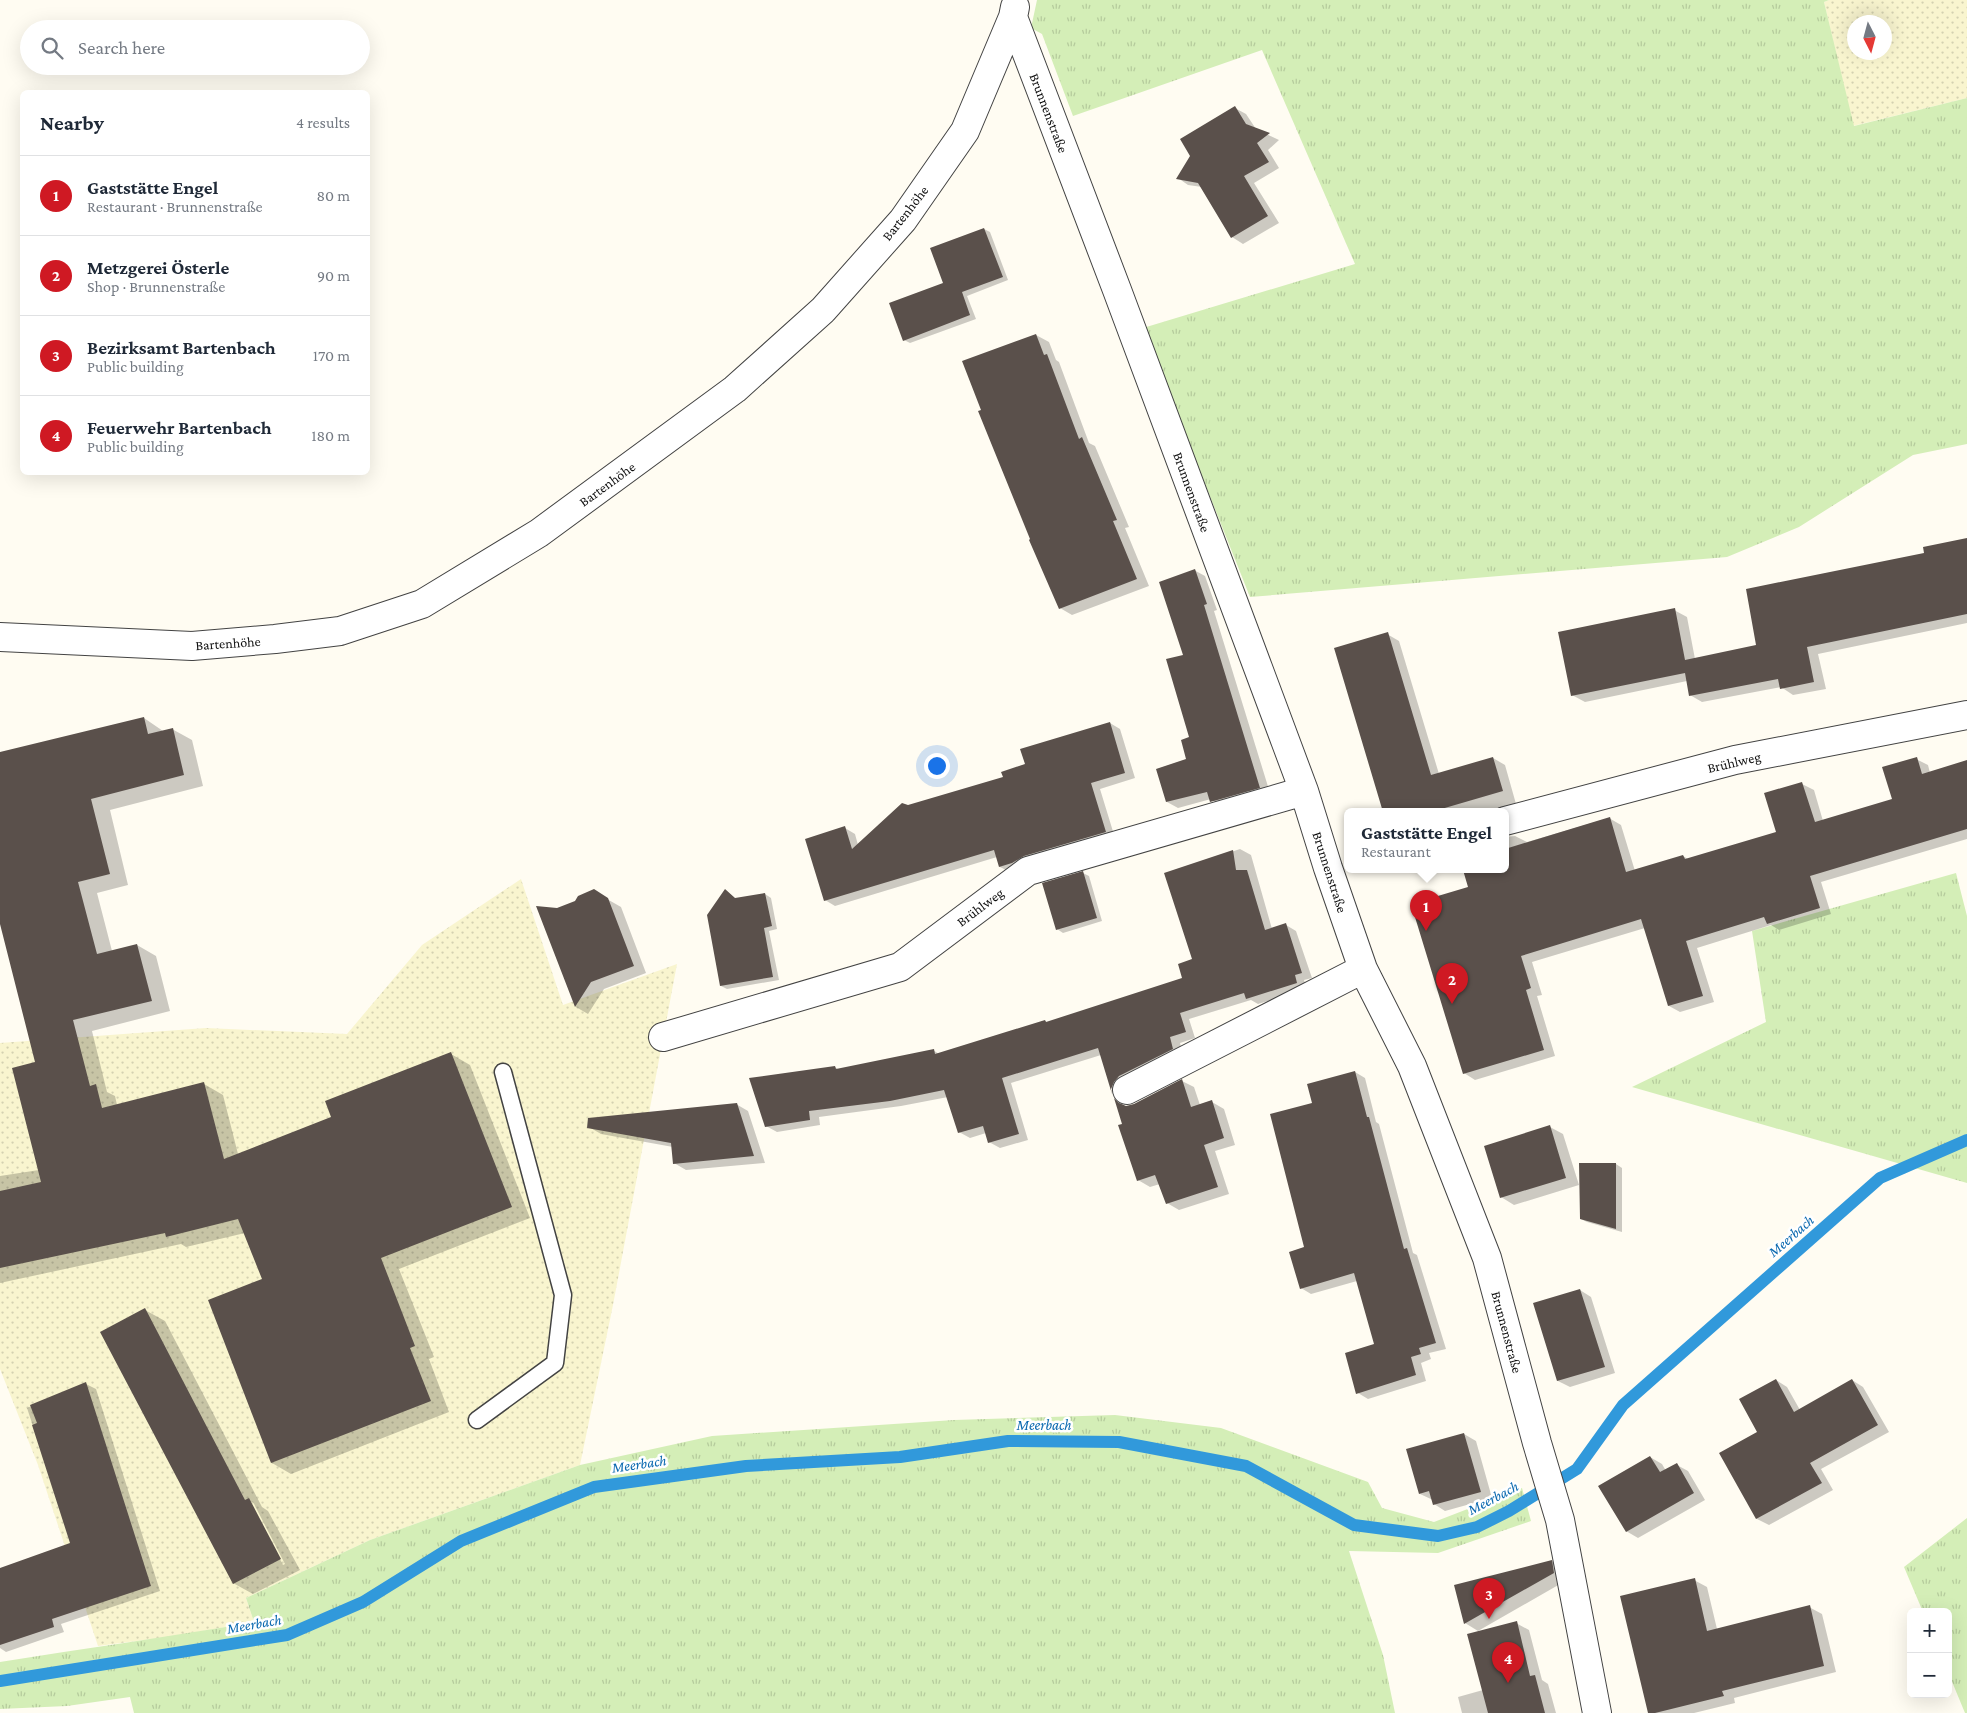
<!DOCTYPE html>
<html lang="en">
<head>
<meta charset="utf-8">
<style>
	:root { --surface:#fff; --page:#f2f2f3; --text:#1f2937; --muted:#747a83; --line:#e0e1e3; --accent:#cf1923 }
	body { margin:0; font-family:"Crimson Pro",serif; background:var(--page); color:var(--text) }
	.controls { position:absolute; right:15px; bottom:15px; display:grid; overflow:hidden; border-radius:8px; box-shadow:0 5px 20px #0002 }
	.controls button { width:45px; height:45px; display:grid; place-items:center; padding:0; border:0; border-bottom:1px solid var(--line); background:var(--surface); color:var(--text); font:25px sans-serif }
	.compass { position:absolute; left:1847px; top:15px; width:45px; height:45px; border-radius:50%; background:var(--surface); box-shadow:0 5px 20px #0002; rotate:174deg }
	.you { position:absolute; left:936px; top:765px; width:18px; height:18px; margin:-12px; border:4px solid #fff; border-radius:50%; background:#1a73e8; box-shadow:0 0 0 8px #1a73e833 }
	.badge { display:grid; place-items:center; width:32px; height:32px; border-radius:50%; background:var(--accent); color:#fff; font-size:16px; font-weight:700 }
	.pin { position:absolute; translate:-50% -41px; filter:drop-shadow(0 1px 2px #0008) }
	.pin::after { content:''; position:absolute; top:26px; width:18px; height:15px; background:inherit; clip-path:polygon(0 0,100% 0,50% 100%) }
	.popup { position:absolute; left:1344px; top:808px; width:165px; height:65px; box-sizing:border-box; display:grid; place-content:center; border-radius:8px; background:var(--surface); filter:drop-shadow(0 1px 4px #0005); font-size:16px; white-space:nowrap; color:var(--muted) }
	.popup b { font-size:19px; color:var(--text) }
	.popup::after { content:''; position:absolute; left:50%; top:100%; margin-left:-10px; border:10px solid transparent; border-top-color:var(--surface) }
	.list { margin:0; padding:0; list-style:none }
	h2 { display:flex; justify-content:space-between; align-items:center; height:65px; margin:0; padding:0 20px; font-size:21px }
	h2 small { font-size:16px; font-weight:400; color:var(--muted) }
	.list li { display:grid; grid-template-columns:32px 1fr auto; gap:15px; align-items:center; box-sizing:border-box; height:80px; padding:0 20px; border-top:1px solid var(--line) }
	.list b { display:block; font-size:19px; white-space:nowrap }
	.list p { margin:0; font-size:16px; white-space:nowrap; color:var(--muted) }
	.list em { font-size:16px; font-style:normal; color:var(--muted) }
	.icon { flex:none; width:28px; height:28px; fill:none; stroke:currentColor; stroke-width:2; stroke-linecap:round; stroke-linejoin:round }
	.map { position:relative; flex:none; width:1967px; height:1713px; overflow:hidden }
	.search { position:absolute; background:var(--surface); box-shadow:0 5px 20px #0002; left:20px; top:20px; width:350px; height:55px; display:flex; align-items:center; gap:12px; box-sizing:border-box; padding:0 18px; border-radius:28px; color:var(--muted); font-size:19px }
	.panel { position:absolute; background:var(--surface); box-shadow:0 5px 20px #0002; left:20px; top:90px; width:350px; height:385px; border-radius:8px }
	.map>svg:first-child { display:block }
	.farmland { fill:url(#farmland-dots); fill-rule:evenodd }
	.grass { fill:url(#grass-tufts) }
	.shadow { fill:#0003; fill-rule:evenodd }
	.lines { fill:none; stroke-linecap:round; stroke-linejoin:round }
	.stream { stroke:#3199db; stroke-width:12 }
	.building { fill:#5a504b }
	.lane-casing { stroke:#434343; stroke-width:19 }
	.street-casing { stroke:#434343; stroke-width:30 }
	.lane { stroke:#fff; stroke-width:16 }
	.street { stroke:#fff; stroke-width:28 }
	.labels { text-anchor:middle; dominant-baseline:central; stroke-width:5; stroke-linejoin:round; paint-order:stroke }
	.street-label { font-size:14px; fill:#101010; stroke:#fff }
	.water-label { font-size:15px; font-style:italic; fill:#0b69b0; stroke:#fff }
</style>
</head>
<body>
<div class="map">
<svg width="1967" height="1713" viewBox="0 0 1967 1713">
	<defs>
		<pattern id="farmland-dots" width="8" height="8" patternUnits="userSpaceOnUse" patternTransform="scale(1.25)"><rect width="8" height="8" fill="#f9f5cf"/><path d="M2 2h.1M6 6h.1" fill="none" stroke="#d4d1b1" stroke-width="1.8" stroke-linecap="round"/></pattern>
		<pattern id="grass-tufts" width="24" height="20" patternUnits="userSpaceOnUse" patternTransform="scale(1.25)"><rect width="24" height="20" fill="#d4eeb7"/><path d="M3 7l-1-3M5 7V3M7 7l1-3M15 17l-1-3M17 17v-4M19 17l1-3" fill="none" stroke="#b5cb9c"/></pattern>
	</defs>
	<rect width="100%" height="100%" fill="#fffcf2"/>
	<path class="farmland" d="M1829,0H1967V98L1853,126L1824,2ZM1854,22H1884V52H1854Z
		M521,879L563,1005L677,964L613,1305L580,1465L370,1540L246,1598L254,1622L175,1636L98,1646L38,1465L0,1369V1043L206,1028L347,1034L422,945Z"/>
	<path class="grass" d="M1037,0H1829L1824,2L1854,126L1967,98V444L1913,455L1799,527L1727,557L1250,597L1143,328L1355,264L1262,50L1073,116L1042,34L1031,28Z
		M1956,873L1967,916V1183L1632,1087L1766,1022L1752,931Z
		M1115,1415L1221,1428L1368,1482L1382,1508L1434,1522L1522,1488L1531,1521L1438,1553L1349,1551L1383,1655L1395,1713H134L130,1697L67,1706L0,1709V1662C85,1648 170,1637 254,1622L246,1598L370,1540L580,1465L712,1436L954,1420Z
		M1967,1518V1713H1965L1948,1672V1612H1923L1904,1567Z"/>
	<path class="shadow" d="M1235,108L1246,114L1256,129L1279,140L1268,150L1279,168L1254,183L1279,223L1243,244L1232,237L1202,187L1188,185L1178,178Z
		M984,229L990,232L1008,280L967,296L976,319L910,343L904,340Z
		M1036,335L1049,342L1056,360L1059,362L1089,443L1095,446L1129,527L1125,528L1149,586L1072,615L1060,608Z
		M1967,539V623L1818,654L1826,689L1793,695L1781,687L1702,702L1690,695L1687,681L1585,702L1572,695L1674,610L1687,617L1695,659L1758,646L1926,554Z
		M1194,570L1205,576L1217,610L1214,611L1270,793L1222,807L1211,799L1178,808L1167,802L1188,760L1191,738L1185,656Z
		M1387,634L1399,641L1439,774L1493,758L1505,765L1518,811L1384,812L1336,649Z
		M144,718L163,731L172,729L192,740L203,786L110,810L128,885L97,893L112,951L137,945L156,956L170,1011L92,1031L107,1092L115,1096L117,1105L204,1084L223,1095L238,1154L333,1118L451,1054L470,1065L530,1218L399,1269L434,1357L429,1359L449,1412L291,1474L272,1463L263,1280L245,1233L186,1247L181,1244L0,1283V1176L39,1170L36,1063L0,921V754Z
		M1110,723L1120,729L1135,778L1100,789L1115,838L1010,872L1000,867L997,857L835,906L825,900L845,828L855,834L858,845L907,807L1004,778Z
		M1916,759L1928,765L1930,773L1967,761V839L1821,882L1831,914L1779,930L1771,925L1697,948L1714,1002L1680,1012L1669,1006L1645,928L1532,962L1542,995L1537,996L1555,1056L1475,1080L1464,1073L1469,888L1464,870H1505V837L1515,836L1527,842L1609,818L1621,825L1635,871L1683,856L1688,859L1777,833L1802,784L1814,790L1823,821L1893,800Z
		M1240,849L1251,855L1272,929L1286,925L1296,931L1312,978L1304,980L1307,989L1258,1004L1251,1000L1189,1019L1195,1038L1180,1043L1183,1055L1122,1098L1113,1093L1101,1055L1011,1083L1028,1140L1000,1148L989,1142L986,1133L970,1138L959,1132L948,1097L901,1106L819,1117L820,1125L777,1132L766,1126L835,1067L839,1070L933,1050L939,1054L1045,1021L1048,1023L1184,979L1193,960L1166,874Z
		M1083,873L1089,876L1102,921L1063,933L1057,929Z
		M725,890L736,899L765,894L771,898L777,929L769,931L779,980L727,989L721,986Z
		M593,891L621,907L646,973L604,989L588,1014L576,1007L538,908L558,909L576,902Z
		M1355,1072L1365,1078L1376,1122L1379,1124L1413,1253L1417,1255L1446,1349L1429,1353L1431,1359L1421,1363L1426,1381L1368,1399L1358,1393L1376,1345L1357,1281L1311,1294L1301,1288L1305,1248L1313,1104Z
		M1182,1081L1194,1087L1200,1105L1212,1102L1224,1109L1235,1145L1215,1151L1229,1194L1179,1210L1167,1203L1160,1184L1150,1187L1138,1180L1116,1100L1126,1107L1134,1105Z
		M736,1104L748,1111L765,1163L686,1170L674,1163L673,1147L601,1134L589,1127Z
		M1550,1127L1563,1134L1579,1185L1514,1205L1501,1197Z
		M1616,1164L1622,1168V1232L1587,1222L1581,1219Z
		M1580,1290L1591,1297L1615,1373L1570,1387L1558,1381Z
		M145,1310L165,1321L262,1507L268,1511L300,1570L253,1594L233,1583ZM250,1502H253L285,1564L283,1565Z
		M1776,1380L1787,1387L1800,1410L1852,1380L1863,1387L1889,1432L1821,1469L1833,1490L1769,1525L1757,1519L1721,1454L1759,1432Z
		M86,1384L96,1389L160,1591L61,1624L64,1632L6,1652L0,1648V1569L72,1544L27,1408Z
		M1464,1434L1476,1441L1492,1498L1445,1511L1434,1504L1433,1500L1420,1494Z
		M1650,1457L1662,1464L1666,1471L1677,1465L1688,1471L1705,1500L1638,1538L1626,1531Z
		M1552,1561L1564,1569L1567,1580L1478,1631L1465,1623L1456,1586Z
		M1694,1580L1707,1587L1717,1629L1809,1607L1822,1614L1836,1672L1734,1698L1735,1703L1694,1713H1650Z
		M1516,1623L1529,1630L1542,1680L1548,1684L1556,1713H1462L1458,1697L1483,1690Z"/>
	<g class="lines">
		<path class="stream" d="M0,1681L287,1635L363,1602L461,1541L594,1487L746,1466L900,1457L1008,1441L1119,1442L1246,1466L1354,1525L1438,1536L1477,1527L1509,1511L1577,1469L1623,1405L1880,1178L1967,1140"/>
	</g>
	<path class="building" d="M1235,106L1246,124L1270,133L1257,143L1269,162L1244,176L1268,216L1231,238L1198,183L1176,179L1190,156L1180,139Z
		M984,228L1003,277L962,292L970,315L903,341L889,303L943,283L930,248Z
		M1036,334L1044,355L1047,354L1079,439L1082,437L1117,520L1113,521L1137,579L1059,609L1029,540L1030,539L978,411L981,410L962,361Z
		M1967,538V614L1807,647L1814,682L1780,689L1778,679L1689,696L1685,673L1571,696L1558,632L1675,608L1685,660L1756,645L1746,589L1924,553L1923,547Z
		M1195,569L1207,604L1204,605L1260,788L1210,802L1207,792L1166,802L1156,769L1186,759L1181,740L1189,737L1166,659L1183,655L1159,582Z
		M1388,632L1431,775L1493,757L1503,791L1431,812H1383L1334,648Z
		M144,717L148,734L173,728L184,775L91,799L110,874L78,882L97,954L137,944L152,1001L73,1020L90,1086L96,1084L102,1108L204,1082L224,1159L331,1117L325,1101L451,1052L512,1207L381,1258L415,1346L410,1348L431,1401L271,1463L208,1300L262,1279L238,1219L166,1237L165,1233L0,1268V1191L41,1182L12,1068L35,1062L0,924V752Z
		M1110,722L1125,773L1091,783L1106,832L1024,856L1012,863L999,867L994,850L824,901L805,839L845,826L852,849L902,803L908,805L1003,777L1001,772L1025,764L1020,749Z
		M1917,757L1922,774L1967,760V829L1810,876L1820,908L1767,924L1764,917L1686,941L1703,996L1668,1006L1641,919L1521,956L1531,988L1526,990L1544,1050L1463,1074L1411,904L1468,887L1463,870H1505V849L1610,817L1626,872L1683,855L1685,859L1776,832L1764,793L1802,782L1815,822L1892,799L1882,767Z
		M1233,850L1236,870H1247L1265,930L1286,923L1302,973L1295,975L1297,983L1246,999L1244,993L1180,1013L1186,1032L1170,1037L1173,1049L1119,1076L1114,1082L1111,1089L1112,1094L1098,1048L1002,1078L1019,1134L988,1143L983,1126L958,1133L944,1090L890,1101L809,1111L810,1120L765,1127L749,1078L835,1066L836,1069L934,1049L935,1054L1045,1020L1046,1022L1182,978L1178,964L1192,959L1164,873Z
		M1083,871L1097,918L1056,930L1042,883Z
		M594,889L608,898L634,966L591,982L575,1007L536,906L557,908L575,901L578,896Z
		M725,889L735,898L765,893L772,926L764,928L773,977L720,986L707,915Z
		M1355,1071L1367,1117H1369L1404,1249L1407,1248L1436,1343L1419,1348L1421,1354L1411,1357L1416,1375L1356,1394L1345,1353L1374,1344L1354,1273L1300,1289L1289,1252L1304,1247L1270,1114L1312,1103L1307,1084Z
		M1182,1079L1191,1107L1212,1100L1224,1138L1204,1145L1218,1187L1166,1204L1155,1175L1137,1181L1118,1125L1122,1124L1114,1098L1119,1103L1126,1106L1134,1104Z
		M737,1103L754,1156L673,1164L671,1143L587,1128L588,1118Z
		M1550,1125L1566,1178L1500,1198L1484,1146Z
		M1579,1163H1616V1229L1580,1219Z
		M1580,1289L1605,1367L1557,1381L1533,1303Z
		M145,1308L245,1500L249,1498L281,1559L233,1584L100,1332Z
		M1776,1379L1794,1412L1852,1379L1878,1425L1810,1463L1822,1483L1756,1519L1719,1453L1757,1432L1739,1399Z
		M86,1382L151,1586L52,1619L54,1627L0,1645V1568L70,1543L32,1425L37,1423L30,1405Z
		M1464,1433L1481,1492L1433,1505L1429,1491L1419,1494L1406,1449Z
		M1650,1456L1660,1472L1677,1463L1694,1493L1626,1532L1598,1486Z
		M1552,1560L1554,1573L1464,1624L1454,1585Z
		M1695,1578L1707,1631L1810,1605L1824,1666L1722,1691L1724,1696L1655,1713H1648L1620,1596Z
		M1517,1621L1530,1676L1535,1675L1545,1713H1488L1467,1634Z"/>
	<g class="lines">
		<defs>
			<path id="lane" d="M477,1420L555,1363L563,1295L503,1072"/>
			<path id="street" d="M1013,17L1117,290L1304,791L1328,868L1363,969L1412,1066L1487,1258L1537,1443L1560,1520L1597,1713
				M0,637L192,646L275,639L340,631L422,604L539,533L735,389L823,310L903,220L965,131L1013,17L1015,7
				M1505,821L1735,760L1967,715
				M663,1037L900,967L1028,871L1304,791
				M1127,1090L1363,969"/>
		</defs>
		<use href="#lane" class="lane-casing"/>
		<use href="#street" class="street-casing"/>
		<use href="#lane" class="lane"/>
		<use href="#street" class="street"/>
	</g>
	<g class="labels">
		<g class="street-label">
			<text transform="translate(1049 113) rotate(69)">Brunnenstraße</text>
			<text transform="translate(905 213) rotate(-52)">Bartenhöhe</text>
			<text transform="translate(607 484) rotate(-36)">Bartenhöhe</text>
			<text transform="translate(1192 492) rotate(70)">Brunnenstraße</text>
			<text transform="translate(228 643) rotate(-4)">Bartenhöhe</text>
			<text transform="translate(1734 762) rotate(-13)">Brühlweg</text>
			<text transform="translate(1330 872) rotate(72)">Brunnenstraße</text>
			<text transform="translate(980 907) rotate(-37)">Brühlweg</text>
			<text transform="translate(1507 1332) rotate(75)">Brunnenstraße</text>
		</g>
		<g class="water-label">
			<text transform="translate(1791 1236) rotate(-41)">Meerbach</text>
			<text x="1044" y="1425">Meerbach</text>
			<text transform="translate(639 1464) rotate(-8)">Meerbach</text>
			<text transform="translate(1493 1498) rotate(-28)">Meerbach</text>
			<text transform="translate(254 1624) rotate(-10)">Meerbach</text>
		</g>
	</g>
</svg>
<div class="controls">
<button>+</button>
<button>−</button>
</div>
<svg class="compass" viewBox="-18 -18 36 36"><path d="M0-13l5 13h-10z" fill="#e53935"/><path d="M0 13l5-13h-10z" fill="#747a83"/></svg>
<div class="you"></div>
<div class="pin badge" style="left:1426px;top:931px">1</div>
<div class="popup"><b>Gaststätte Engel</b>Restaurant</div>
<div class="pin badge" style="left:1452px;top:1004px">2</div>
<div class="pin badge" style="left:1489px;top:1619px">3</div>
<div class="pin badge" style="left:1508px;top:1683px">4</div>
<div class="search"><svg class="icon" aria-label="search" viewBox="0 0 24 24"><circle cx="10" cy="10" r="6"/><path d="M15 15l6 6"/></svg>Search here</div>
<section class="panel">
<h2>Nearby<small>4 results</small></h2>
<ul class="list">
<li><span class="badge">1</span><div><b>Gaststätte Engel</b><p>Restaurant · Brunnenstraße</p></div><em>80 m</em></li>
<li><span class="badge">2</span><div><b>Metzgerei Österle</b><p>Shop · Brunnenstraße</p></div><em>90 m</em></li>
<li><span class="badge">3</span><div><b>Bezirksamt Bartenbach</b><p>Public building</p></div><em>170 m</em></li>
<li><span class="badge">4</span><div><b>Feuerwehr Bartenbach</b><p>Public building</p></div><em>180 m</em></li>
</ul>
</section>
</div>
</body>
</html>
